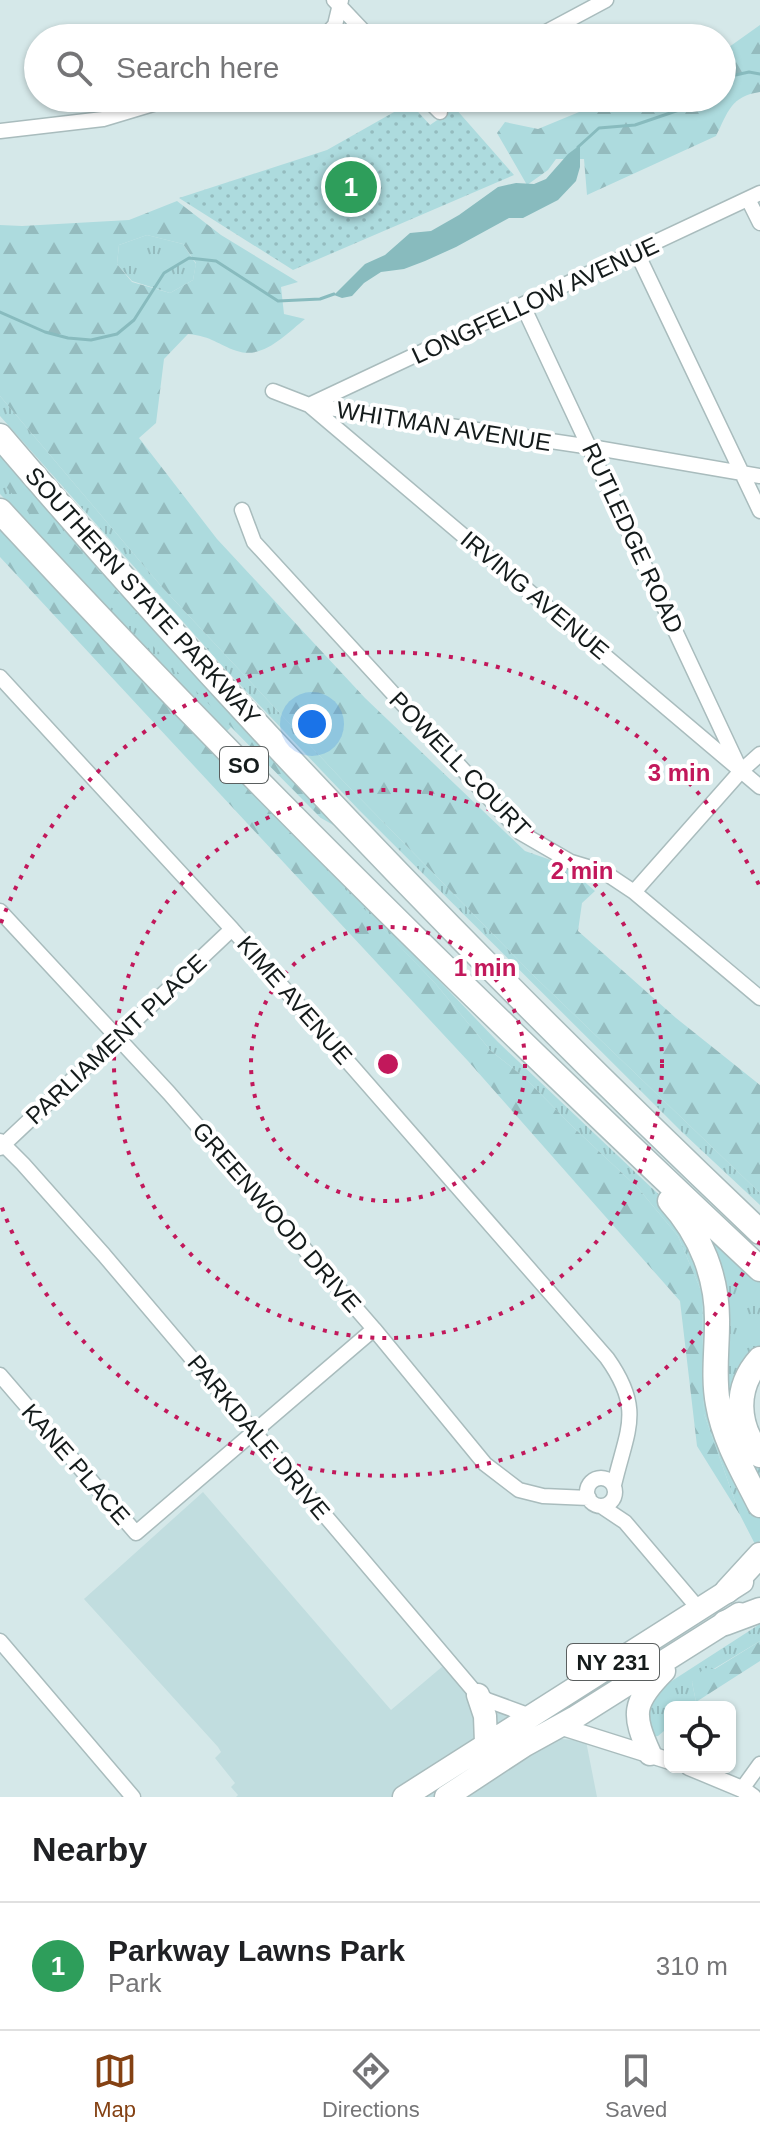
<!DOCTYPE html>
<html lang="en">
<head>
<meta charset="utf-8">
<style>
	:root { --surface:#fff; --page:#f2f2f2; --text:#202124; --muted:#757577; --line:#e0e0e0; --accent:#844113 }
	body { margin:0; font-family:Helvetica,sans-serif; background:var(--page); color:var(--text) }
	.controls { position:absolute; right:24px; bottom:24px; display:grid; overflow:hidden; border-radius:12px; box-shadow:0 2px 6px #0004 }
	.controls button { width:72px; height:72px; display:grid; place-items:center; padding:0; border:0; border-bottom:2px solid var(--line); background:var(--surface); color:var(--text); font:40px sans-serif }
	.you { position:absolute; left:312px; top:724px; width:28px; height:28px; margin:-20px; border:6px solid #fff; border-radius:50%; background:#1a73e8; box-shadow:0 0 0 12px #1a73e833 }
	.badge { display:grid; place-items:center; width:52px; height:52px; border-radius:50%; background:var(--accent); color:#fff; font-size:26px; font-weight:700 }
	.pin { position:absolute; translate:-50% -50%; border:4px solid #fff; box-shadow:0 2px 8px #0006 }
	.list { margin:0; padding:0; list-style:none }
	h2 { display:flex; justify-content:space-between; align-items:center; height:104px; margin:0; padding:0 32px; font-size:34px }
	h2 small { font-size:26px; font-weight:400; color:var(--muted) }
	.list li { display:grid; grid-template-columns:52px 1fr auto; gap:24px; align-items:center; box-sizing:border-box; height:128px; padding:0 32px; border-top:2px solid var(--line) }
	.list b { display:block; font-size:30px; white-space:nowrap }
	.list p { margin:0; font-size:26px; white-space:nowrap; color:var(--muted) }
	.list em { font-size:26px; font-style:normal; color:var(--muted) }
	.icon { flex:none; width:44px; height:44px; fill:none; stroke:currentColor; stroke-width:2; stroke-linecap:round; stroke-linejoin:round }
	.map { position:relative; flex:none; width:760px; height:1797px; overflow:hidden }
	.search { position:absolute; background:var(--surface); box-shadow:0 2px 6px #0004; left:24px; right:24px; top:24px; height:88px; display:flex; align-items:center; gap:20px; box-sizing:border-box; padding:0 28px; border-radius:44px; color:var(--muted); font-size:30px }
	.sheet { height:232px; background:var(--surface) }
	nav { display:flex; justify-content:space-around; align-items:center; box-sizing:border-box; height:112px; border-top:2px solid var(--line); background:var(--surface); font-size:22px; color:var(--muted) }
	nav a { display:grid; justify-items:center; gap:4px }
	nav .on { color:var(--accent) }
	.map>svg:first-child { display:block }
	.built { fill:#c1dddf }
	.grass { fill:url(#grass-tufts) }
	.forest { fill:url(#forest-firs); fill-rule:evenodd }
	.park { fill:url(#park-dots) }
	.water { fill:#88bbbe }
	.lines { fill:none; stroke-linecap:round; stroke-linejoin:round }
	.stream { stroke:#88bbbe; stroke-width:3 }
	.minor-casing { stroke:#a9bcbd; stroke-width:17 }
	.tertiary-casing { stroke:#a9bcbd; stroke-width:19 }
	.primary-casing { stroke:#a9bcbd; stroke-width:25 }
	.motorway-casing { stroke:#a9bcbd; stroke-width:27 }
	.minor { stroke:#fff; stroke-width:14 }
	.tertiary { stroke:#fff; stroke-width:16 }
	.primary { stroke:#fff; stroke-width:22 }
	.motorway { stroke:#fff; stroke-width:24 }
	.ring { fill:none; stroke:#c2185b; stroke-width:4; stroke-dasharray:4 8 }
	.labels { text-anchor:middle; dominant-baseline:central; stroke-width:8; stroke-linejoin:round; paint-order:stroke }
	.shield { fill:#fff; stroke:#5a5f5f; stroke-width:2 }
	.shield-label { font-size:22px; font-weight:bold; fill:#141b1b }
	.street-label { font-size:24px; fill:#141b1b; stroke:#fff }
	.centre { fill:#c2185b; stroke:#fff; stroke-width:4 }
	.ring-label { font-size:24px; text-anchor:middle; font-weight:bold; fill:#c2185b; stroke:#fff; stroke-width:8; stroke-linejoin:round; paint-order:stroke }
</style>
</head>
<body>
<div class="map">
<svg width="760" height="1797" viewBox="0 0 760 1797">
	<defs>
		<pattern id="grass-tufts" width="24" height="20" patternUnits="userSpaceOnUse" patternTransform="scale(2)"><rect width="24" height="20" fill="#addbde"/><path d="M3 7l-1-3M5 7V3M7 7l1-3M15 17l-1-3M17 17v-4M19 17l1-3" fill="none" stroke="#94bbbe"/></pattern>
		<pattern id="forest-firs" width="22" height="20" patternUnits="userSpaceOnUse" patternTransform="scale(2)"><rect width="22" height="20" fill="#addbde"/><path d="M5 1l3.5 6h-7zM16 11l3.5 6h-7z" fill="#94bbbe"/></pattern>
		<pattern id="park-dots" width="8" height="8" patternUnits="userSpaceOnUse" patternTransform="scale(2)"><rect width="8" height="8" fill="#addbde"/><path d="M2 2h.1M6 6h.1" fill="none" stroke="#94bbbe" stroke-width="1.8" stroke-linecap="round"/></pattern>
	</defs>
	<rect width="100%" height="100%" fill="#d5e8e9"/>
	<path class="built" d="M203,1492L391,1710L443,1666L466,1691L537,1720L550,1738L586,1741L597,1797H236L238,1795L231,1787L235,1783L215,1758L221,1752L218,1747L84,1599Z"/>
	<path class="grass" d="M147,235L183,244L196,264L193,280L170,293L132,281L117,264L119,245Z
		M0,396L161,586L346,784L536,978L760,1193V1205L682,1132L359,810L225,669L0,416Z
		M0,449L320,810L335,826L321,818L231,727L226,732L0,494Z
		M0,522L498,1042L674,1209L706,1277L711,1396L760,1515V1540L757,1548L740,1515L704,1414L702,1293L678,1236L638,1188L574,1128L525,1078L491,1051L435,983L46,580L0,529Z
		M708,1234L760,1280V1351L740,1376L760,1461V1492L731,1430Z
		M760,1624V1641L692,1682L696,1702L691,1707H670V1726L658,1736L653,1737L642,1707L650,1695Z"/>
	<path class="forest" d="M760,25V92C731,96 728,112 716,136L587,195L584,159H556L548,170L527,185L497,133L505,122L538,129L613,98H722V52Z
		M177,201L221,235L298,282L281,287L284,314L305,319C286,334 263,360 237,351C216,344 214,337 188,334L164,359L156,423L139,438L217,539L365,698L525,851L565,865L595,891L582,903L578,931L676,1018L760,1085V1193L536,978L346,784L161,586L0,396V225L22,226L129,220ZM147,235L183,244L196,263L193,280L170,293L132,282L117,264L119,245Z
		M0,459L128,604L242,722L320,810L321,818L187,682L51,538L0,480Z
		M0,529L435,983L491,1051L525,1078L574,1128L638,1188L678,1236L702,1293L704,1414L740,1515L697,1446L680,1301L468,1061L0,557Z
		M760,1641V1661L696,1702L692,1682L704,1668L715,1669Z"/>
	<path class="park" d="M410,103L430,125L455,108L514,175L293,270L179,198L327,150Z"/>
	<path class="water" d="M580,145V167L576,181L558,200L523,218H509L456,247L425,261L404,269L381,272L364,283L352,296L342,298L334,295L365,264L385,255L410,233L431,231L459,215L498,187L516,183L534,184L546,179L568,154Z"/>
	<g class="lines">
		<path class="stream" d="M722,78L749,72L760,74
			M578,147L599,128L635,125L679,110L694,98
			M0,312L45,332L68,338L91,340L117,334L134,320L164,273L189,258L216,261L278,301L320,299L334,294"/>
		<defs>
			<path id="minor" d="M334,0L370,38
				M323,38L335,25L341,0
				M535,38L606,0
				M426,98L440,112
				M0,131L103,119L173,98
				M760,193L309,405L760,787
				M748,199L760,223
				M637,253L760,511
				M523,306L738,765
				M273,391L309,405L591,447L760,476
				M242,510L254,542L521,833L571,862L604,872L634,892L760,998
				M0,677L232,929L607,1358C644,1410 627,1429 614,1485
				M634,892L741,771L760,754
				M0,911L169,1093L374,1329L485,1464L519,1490L543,1496L589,1498
				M0,1141L23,1164L104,1255L474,1691L487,1700L528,1715
				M0,1148L232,929
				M0,1375L136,1533L374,1329
				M587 1492a14 14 0 1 1 28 0a14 14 0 1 1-28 0Z
				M601,1506L625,1522L698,1608
				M0,1641L133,1797
				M742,1789L760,1764"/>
			<path id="tertiary" d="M556,1725L670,1761
				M689,1767L742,1789L753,1797"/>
			<path id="primary" d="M478,1695L485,1716L486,1743
				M650,1754C632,1714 632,1703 664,1671
				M404,1797L742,1582
				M446,1797L525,1745L574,1718L739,1614"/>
			<path id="motorway" d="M0,436C238,715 494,979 760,1232
				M0,511C243,774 499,1024 760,1269
				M670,1201C701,1235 718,1278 717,1324C717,1350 713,1378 718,1404C724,1440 744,1473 760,1505
				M760,1359C734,1388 736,1425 760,1455
				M727,1591L760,1555
				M725,1623L760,1610"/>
		</defs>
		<use href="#minor" class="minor-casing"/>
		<use href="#tertiary" class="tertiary-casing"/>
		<use href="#primary" class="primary-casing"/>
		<use href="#motorway" class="motorway-casing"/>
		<use href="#minor" class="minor"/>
		<use href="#tertiary" class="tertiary"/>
		<use href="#primary" class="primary"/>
		<use href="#motorway" class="motorway"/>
	</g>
	<g class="ring">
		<circle cx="388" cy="1064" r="137"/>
		<circle cx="388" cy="1064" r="274"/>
		<path d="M760 1241A412 412 0 0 1 1 1205M1 923A412 412 0 0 1 760 887"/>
	</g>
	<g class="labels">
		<g class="shield">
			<rect x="220" y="747" width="48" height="36" rx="6"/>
			<rect x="567" y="1644" width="92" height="36" rx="6"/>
		</g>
		<g class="shield-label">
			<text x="244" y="765">SO</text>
			<text x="613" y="1662">NY 231</text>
		</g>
		<g class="street-label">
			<text transform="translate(535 300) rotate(-25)">LONGFELLOW AVENUE</text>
			<text transform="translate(444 426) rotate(9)">WHITMAN AVENUE</text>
			<text transform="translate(633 538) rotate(65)">RUTLEDGE ROAD</text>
			<text transform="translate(535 595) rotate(40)">IRVING AVENUE</text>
			<text transform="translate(143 596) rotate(48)">SOUTHERN STATE PARKWAY</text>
			<text transform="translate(460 764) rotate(46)">POWELL COURT</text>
			<text transform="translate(295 1000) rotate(49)">KIME AVENUE</text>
			<text transform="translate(116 1039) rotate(-43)">PARLIAMENT PLACE</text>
			<text transform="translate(277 1217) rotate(49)">GREENWOOD DRIVE</text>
			<text transform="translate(259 1437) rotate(50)">PARKDALE DRIVE</text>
			<text transform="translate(76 1464) rotate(49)">KANE PLACE</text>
		</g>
	</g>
	<circle cx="388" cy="1064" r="12" class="centre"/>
	<g class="ring-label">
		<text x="679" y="781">3 min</text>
		<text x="582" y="879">2 min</text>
		<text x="485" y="976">1 min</text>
	</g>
</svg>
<div class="controls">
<button><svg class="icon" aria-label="locate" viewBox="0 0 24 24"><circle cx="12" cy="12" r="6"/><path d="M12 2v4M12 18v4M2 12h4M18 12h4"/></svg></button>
</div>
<div class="you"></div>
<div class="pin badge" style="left:351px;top:187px;background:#2e9e5b">1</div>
<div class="search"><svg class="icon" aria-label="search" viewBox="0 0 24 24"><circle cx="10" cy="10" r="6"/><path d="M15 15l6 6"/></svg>Search here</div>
</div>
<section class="sheet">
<h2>Nearby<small></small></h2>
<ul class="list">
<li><span class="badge" style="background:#2e9e5b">1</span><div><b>Parkway Lawns Park</b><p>Park</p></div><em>310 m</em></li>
</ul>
</section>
<nav>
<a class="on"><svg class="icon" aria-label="map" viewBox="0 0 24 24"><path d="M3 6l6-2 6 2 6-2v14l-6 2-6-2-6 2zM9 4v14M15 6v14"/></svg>Map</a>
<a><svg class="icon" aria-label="directions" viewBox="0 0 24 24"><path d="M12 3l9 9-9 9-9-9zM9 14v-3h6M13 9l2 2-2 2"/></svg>Directions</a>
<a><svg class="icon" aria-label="saved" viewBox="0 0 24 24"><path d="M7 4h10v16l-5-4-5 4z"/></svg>Saved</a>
</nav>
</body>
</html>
